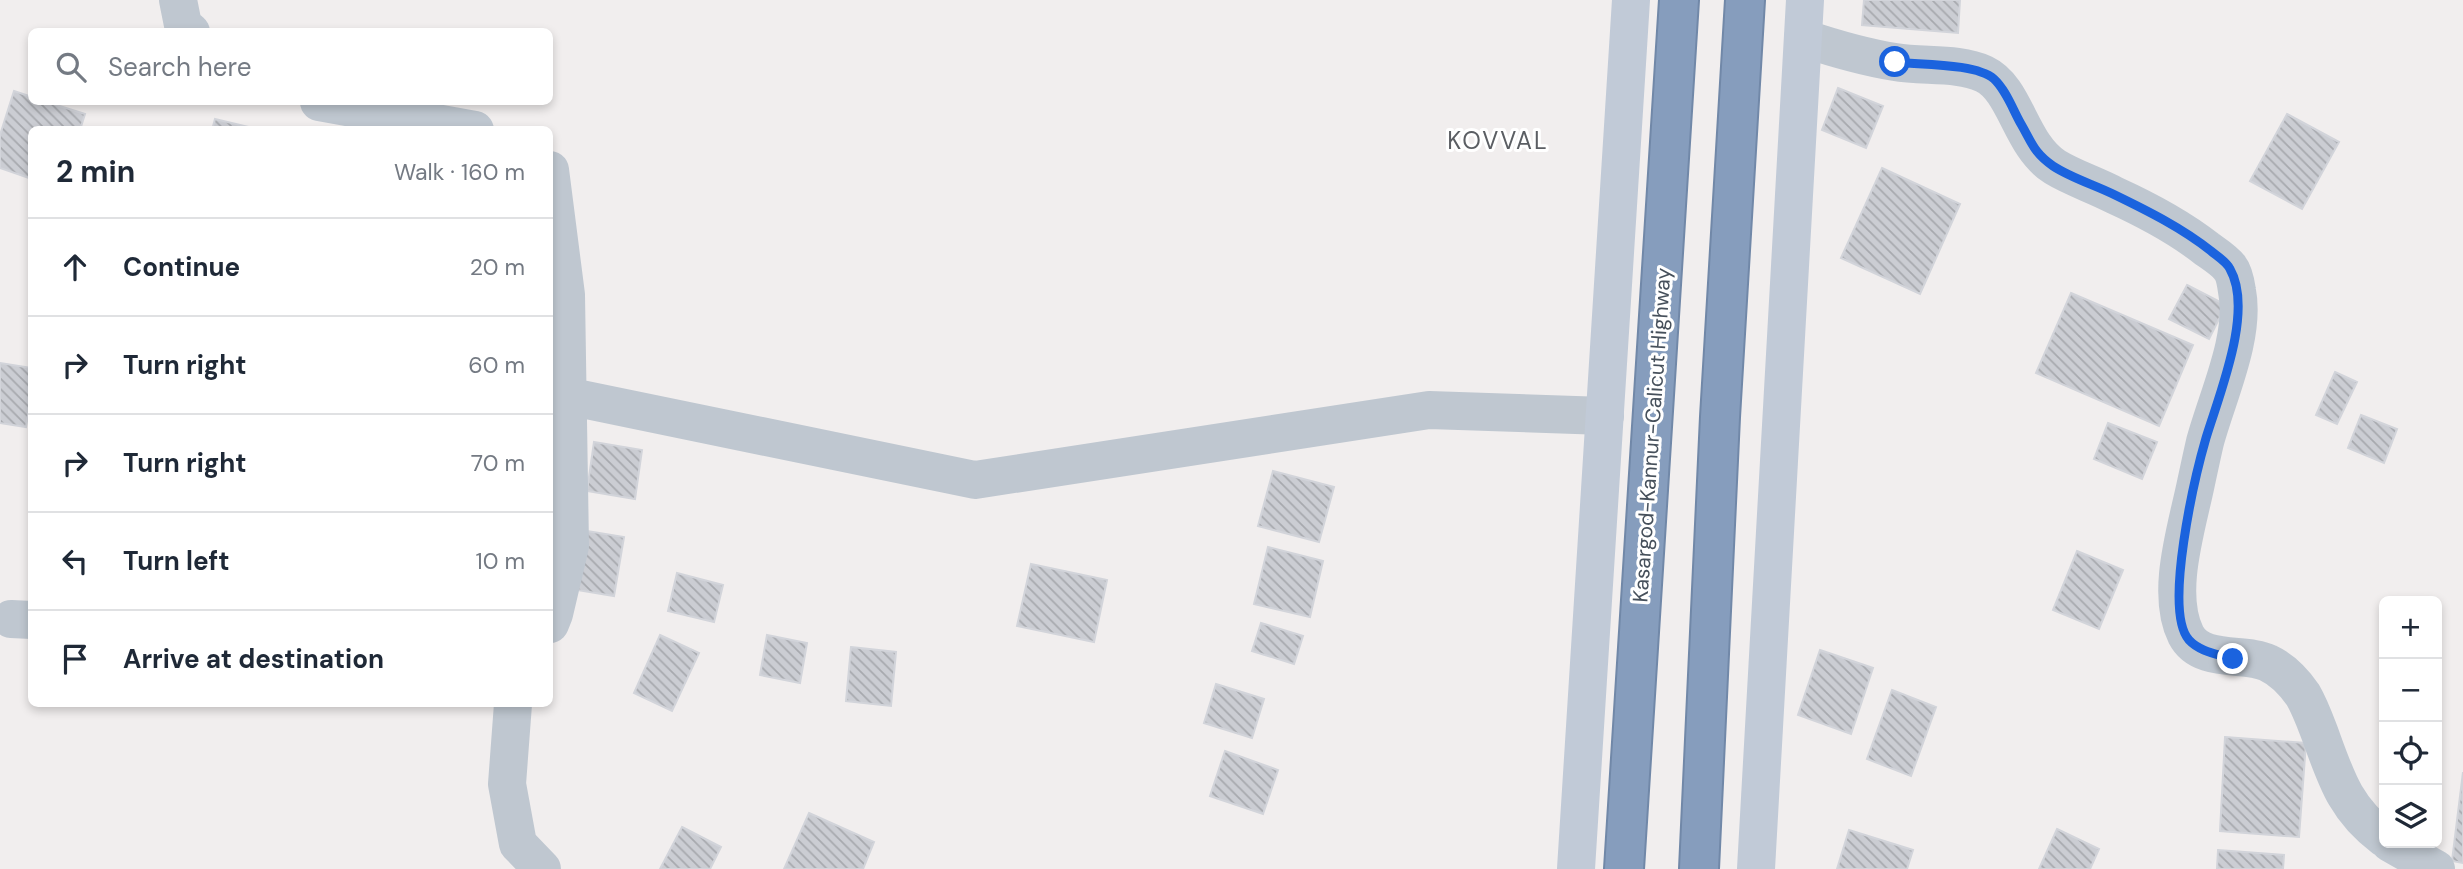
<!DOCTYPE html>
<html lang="en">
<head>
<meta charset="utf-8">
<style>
	:root { --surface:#fff; --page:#f6f6f7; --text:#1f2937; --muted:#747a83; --line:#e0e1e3 }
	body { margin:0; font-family:"DM Sans",sans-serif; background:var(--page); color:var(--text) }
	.controls { position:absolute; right:21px; bottom:21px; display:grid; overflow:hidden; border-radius:10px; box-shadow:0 4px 10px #0003 }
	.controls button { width:63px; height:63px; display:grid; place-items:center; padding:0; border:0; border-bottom:2px solid var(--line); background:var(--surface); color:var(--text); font:35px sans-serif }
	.stop { position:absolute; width:21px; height:21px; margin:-16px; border:5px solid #1b63de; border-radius:50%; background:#fff }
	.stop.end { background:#1b63de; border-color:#fff; box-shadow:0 2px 7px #0008 }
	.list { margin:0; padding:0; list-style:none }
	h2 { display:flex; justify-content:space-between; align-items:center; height:91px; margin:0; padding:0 28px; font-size:30px }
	h2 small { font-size:23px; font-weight:400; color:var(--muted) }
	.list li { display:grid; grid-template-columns:46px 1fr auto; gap:21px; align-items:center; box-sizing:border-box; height:98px; padding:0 28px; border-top:2px solid var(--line) }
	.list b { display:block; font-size:26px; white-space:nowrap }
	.list em { font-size:23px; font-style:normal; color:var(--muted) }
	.icon { flex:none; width:38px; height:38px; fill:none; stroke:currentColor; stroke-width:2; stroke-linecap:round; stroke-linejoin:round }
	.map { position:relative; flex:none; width:2463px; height:869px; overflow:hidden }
	.search { position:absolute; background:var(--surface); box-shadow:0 4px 10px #0003; left:28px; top:28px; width:525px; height:77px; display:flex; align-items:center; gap:18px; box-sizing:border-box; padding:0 24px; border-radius:10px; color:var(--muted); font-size:26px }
	.panel { position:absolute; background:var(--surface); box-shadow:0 4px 10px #0003; left:28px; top:126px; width:525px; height:581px; border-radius:10px }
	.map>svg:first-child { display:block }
	.building { fill:url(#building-back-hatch); stroke:#d2d4da; stroke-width:2 }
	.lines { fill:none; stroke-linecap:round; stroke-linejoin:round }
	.highway-casing { stroke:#7188a8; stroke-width:42 }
	.street { stroke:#bfc7d0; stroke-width:38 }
	.secondary { stroke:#c1cad7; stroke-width:38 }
	.highway { stroke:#869dbd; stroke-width:38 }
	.route { stroke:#1b63de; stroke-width:9 }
	.labels { text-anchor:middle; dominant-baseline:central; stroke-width:6; stroke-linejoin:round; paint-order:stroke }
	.street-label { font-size:21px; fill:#46505b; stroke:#fff }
	.quarter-label { font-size:24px; letter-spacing:2px; fill:#5b5e63; stroke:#fff }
</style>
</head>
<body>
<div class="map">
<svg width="2463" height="869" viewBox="0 0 2463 869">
	<defs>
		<pattern id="building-back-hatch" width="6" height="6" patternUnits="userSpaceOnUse" patternTransform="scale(1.75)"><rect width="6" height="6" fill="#cbcdd3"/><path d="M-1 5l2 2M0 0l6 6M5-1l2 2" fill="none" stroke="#a7a9ae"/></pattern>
	</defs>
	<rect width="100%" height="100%" fill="#f1eeee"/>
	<path class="building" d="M1864,0H1960L1958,33L1862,25Z
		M1838,88L1883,106L1866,148L1822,130Z
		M14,91L32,97V102H47L85,114L80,130H32V179L0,168V135Z
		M2287,114L2339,142L2302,209L2250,181Z
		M215,119L261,130H212Z
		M1882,168L1960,204L1920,294L1841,258Z
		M2187,285L2226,305L2209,339L2169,319Z
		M2071,293L2193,345L2159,426L2036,373Z
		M0,363L32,368V392L26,427L0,423Z
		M2335,372L2357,382L2337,424L2316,415Z
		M2361,415L2397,429L2384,463L2348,448Z
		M2108,423L2157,442L2142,479L2094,459Z
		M594,442L642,450L635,499L587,491Z
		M1273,471L1334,487L1319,542L1258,526Z
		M587,531L624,537L614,596L577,590Z
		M1268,547L1323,561L1310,617L1254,604Z
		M2077,551L2123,570L2099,629L2053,610Z
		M1031,564L1107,580L1094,642L1017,626Z
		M677,573L723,585L714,622L668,611Z
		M1261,623L1303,636L1294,664L1252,651Z
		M660,635L699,653L672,711L634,693Z
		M767,635L807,643L800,683L760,675Z
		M851,647L896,652L891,706L846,701Z
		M1820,650L1873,668L1851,734L1798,715Z
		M1216,684L1264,699L1252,738L1204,723Z
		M1892,690L1936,707L1911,776L1867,759Z
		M2225,737L2306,743L2299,837L2220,831Z
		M1225,751L1278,770L1263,814L1210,796Z
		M2463,772V863L2452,861Z
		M809,813L874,842L863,869H784Z
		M682,827L721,847L710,869H660Z
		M2057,829L2099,849L2090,869H2039Z
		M1849,830L1913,850L1907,869H1837Z
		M2218,850L2284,855L2283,869H2217Z"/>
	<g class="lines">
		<defs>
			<path id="highway" d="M1624,869L1679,0
				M1699,869L1720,417L1745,0"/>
		</defs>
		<use href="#highway" class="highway-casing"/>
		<path class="street" d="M178,0L183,25L191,32
			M1803,38C1833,48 1863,57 1895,62C1923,67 1958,62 1984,74C2016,89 2020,145 2055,167C2073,178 2095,185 2114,195C2147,210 2179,227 2207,249C2214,254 2225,261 2230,268C2234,273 2236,284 2237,291C2246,337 2217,397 2205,442C2202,455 2199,469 2196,483C2187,527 2165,593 2186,635C2201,664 2246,652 2268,663C2283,670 2294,682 2303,695C2310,707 2315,721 2320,734C2336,778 2345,809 2384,838
			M319,102L475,130
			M550,170L566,295L570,546L554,614L550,624
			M550,395L567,396L975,480L1429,410L1605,416
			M11,619L32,620
			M513,704L507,784L518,844L542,869
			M2390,843L2436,869"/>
		<path class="secondary" d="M1576,869L1631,0
			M1756,869L1805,0"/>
		<use href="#highway" class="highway"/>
	</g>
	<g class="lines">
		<path class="route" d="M1895,62C1919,65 1976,63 1994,79C2006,90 2013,110 2021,124C2032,143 2034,153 2053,166C2071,178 2095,185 2115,195C2148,211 2182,228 2211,251C2217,256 2227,262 2230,269C2254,311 2219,395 2206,438C2195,476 2163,611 2189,640C2200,652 2218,654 2233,659"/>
	</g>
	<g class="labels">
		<g class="street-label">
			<text transform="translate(1652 435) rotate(-86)">Kasargod-Kannur-Calicut Highway</text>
		</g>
		<g class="quarter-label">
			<text x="1498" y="140">KOVVAL</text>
		</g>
	</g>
</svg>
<div class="controls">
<button>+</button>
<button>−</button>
<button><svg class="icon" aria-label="locate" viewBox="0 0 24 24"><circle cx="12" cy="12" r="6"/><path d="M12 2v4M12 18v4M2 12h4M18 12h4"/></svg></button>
<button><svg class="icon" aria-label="layers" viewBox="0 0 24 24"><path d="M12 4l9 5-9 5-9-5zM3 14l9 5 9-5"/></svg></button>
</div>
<div class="stop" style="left:1895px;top:62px"></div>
<div class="stop end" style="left:2233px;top:659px"></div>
<div class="search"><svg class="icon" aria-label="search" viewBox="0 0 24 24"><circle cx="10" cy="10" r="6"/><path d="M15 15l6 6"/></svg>Search here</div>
<section class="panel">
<h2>2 min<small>Walk · 160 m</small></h2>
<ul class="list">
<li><svg class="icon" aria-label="ahead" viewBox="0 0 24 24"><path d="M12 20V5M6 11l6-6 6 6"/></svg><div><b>Continue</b></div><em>20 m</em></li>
<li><svg class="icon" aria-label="right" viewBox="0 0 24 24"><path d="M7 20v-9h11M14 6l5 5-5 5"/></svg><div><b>Turn right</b></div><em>60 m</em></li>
<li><svg class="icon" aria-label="right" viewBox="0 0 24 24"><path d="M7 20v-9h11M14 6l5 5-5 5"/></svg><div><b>Turn right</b></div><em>70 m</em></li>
<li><svg class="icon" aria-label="left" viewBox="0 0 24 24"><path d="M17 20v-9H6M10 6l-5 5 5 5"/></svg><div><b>Turn left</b></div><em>10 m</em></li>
<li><svg class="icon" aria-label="arrive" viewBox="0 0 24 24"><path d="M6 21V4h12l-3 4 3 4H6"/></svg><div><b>Arrive at destination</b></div></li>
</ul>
</section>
</div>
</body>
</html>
